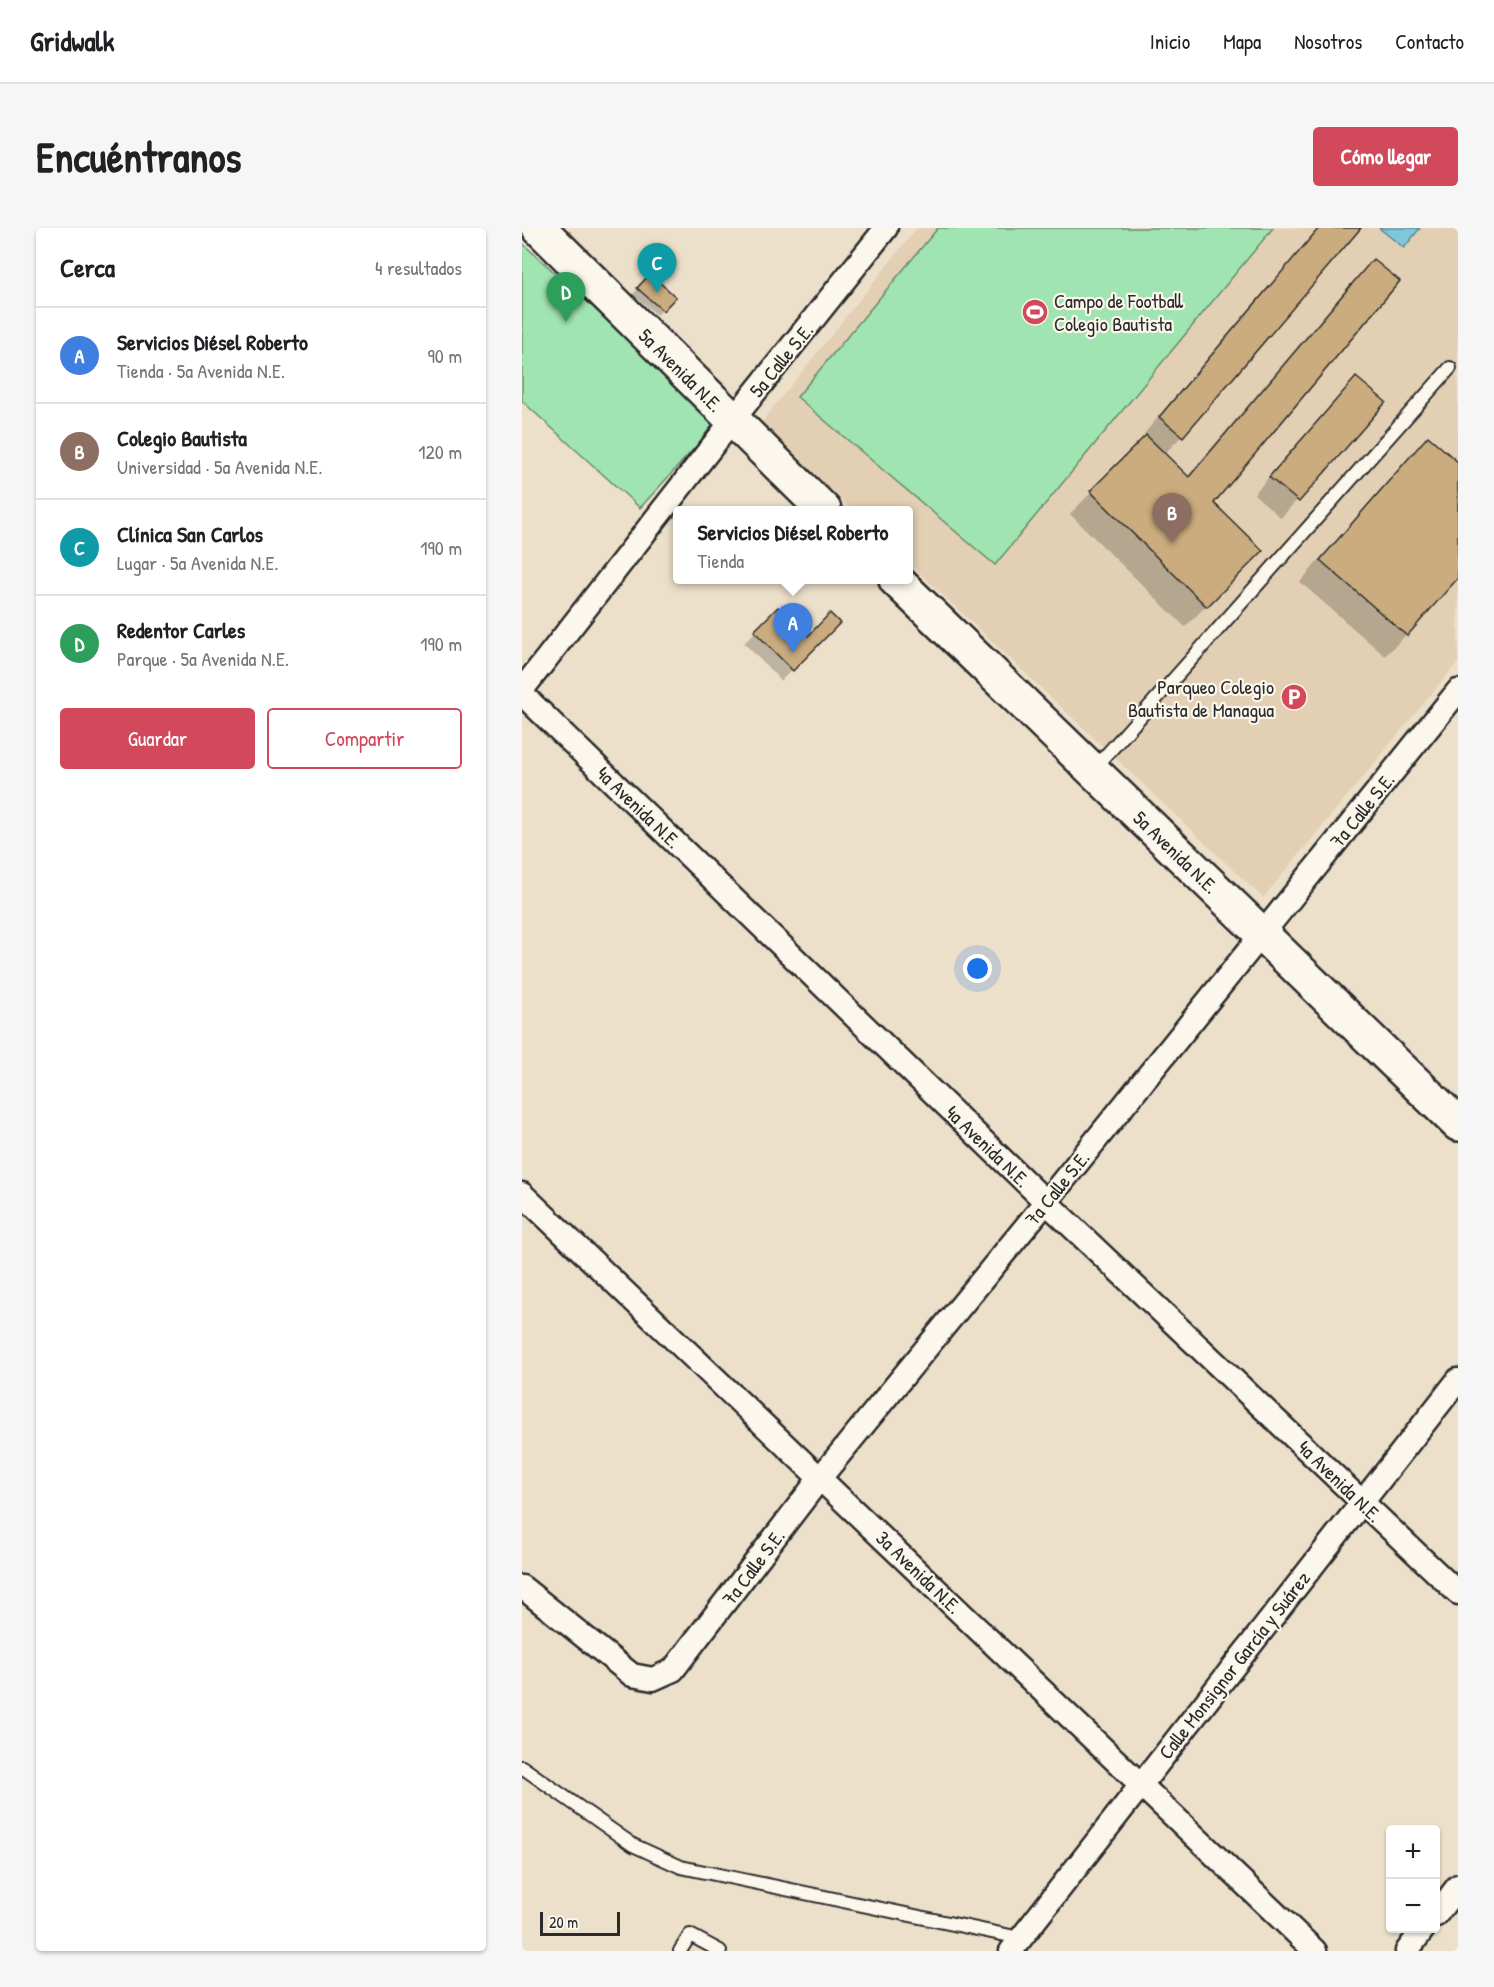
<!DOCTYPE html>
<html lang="es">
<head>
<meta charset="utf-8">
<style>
	:root { --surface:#fff; --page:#f6f6f6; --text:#202124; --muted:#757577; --line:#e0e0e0; --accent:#d1495b }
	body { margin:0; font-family:"Patrick Hand",sans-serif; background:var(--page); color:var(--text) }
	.controls { position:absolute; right:18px; bottom:18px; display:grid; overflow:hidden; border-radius:6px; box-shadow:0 2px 4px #0004 }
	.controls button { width:54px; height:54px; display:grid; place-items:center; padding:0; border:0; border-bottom:2px solid var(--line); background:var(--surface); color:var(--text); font:30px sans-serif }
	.scale { position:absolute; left:18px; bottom:15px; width:80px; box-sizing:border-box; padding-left:6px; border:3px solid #2b2b2b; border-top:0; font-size:16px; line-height:21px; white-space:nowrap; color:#2b2b2b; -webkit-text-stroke:4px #fbf7ec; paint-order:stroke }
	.you { position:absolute; left:456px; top:741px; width:21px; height:21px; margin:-15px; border:4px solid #fff; border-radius:50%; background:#1a73e8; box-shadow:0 0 0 9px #1a73e833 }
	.badge { display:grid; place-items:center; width:39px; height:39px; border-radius:50%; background:var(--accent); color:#fff; font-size:20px; font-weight:700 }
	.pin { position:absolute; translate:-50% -50px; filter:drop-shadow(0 2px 3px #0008) }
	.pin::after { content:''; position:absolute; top:32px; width:21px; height:18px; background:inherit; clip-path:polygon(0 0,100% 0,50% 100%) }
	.popup { position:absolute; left:151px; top:278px; width:240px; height:78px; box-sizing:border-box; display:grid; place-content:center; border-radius:6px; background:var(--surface); filter:drop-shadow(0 2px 4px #0005); font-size:20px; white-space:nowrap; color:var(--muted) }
	.popup b { font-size:22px; color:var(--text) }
	.popup::after { content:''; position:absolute; left:50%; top:100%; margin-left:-12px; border:12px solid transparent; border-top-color:var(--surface) }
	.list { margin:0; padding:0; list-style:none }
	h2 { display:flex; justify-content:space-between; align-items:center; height:78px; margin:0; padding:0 24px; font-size:26px }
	h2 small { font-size:20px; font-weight:400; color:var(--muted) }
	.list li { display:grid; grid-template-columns:39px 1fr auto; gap:18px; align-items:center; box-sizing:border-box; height:96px; padding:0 24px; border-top:2px solid var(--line) }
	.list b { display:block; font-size:22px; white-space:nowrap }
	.list p { margin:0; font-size:20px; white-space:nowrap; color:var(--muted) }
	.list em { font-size:20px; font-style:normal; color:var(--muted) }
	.actions { display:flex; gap:12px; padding:18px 24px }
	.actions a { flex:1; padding:14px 0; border:2px solid var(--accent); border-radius:6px; text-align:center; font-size:21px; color:var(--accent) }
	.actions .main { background:var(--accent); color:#fff }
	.map { position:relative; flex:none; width:936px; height:1723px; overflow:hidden; border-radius:6px }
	header { display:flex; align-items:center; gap:36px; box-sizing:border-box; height:84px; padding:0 30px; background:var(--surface); border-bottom:2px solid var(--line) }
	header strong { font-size:28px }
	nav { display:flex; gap:33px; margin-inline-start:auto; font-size:21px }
	.intro { display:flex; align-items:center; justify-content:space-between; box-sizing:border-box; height:144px; padding:0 36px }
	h1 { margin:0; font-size:42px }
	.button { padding:15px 27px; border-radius:6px; background:var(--accent); color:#fff; font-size:21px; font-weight:700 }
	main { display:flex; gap:36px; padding:0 36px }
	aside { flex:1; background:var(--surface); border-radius:6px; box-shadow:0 2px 4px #0004 }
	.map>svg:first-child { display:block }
	.built { fill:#e3d0b4 }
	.green { fill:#a0e5b1; stroke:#66886e; stroke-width:1.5 }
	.water { fill:#7ec8de; stroke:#5d8996; stroke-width:1.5 }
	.shadow { fill:#0003 }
	.building { fill:#cbac7f; stroke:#2b2b2b; stroke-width:1.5 }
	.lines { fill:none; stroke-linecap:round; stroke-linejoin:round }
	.lane-casing { stroke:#2b2b2b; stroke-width:16 }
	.street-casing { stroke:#2b2b2b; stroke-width:27 }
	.secondary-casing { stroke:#2b2b2b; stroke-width:38 }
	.lane { stroke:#fbf7ec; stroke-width:12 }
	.street { stroke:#fbf7ec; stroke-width:22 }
	.secondary { stroke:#fbf7ec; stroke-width:33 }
	.labels { text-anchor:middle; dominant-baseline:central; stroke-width:4.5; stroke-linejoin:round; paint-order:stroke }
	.poi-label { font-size:20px; fill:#2b2b2b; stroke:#fbf7ec; text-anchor:start }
	.street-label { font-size:20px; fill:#2b2b2b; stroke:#fbf7ec }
</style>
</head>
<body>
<header>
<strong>Gridwalk</strong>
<nav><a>Inicio</a><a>Mapa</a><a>Nosotros</a><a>Contacto</a></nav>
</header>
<div class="intro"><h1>Encuéntranos</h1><a class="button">Cómo llegar</a></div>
<main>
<aside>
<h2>Cerca<small>4 resultados</small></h2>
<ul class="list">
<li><span class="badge" style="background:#3f7fe0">A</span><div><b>Servicios Diésel Roberto</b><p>Tienda · 5a Avenida N.E.</p></div><em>90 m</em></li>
<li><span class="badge" style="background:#8d6e63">B</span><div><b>Colegio Bautista</b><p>Universidad · 5a Avenida N.E.</p></div><em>120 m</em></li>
<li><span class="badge" style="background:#0f9aa8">C</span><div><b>Clínica San Carlos</b><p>Lugar · 5a Avenida N.E.</p></div><em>190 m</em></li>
<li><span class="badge" style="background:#2e9e5b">D</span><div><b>Redentor Carles</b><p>Parque · 5a Avenida N.E.</p></div><em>190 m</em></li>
</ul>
<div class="actions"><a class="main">Guardar</a><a>Compartir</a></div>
</aside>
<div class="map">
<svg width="936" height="1723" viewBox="0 0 936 1723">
	<rect width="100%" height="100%" fill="#ede0cb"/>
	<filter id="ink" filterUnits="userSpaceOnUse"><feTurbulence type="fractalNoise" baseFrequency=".0167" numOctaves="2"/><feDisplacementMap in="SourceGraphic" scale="12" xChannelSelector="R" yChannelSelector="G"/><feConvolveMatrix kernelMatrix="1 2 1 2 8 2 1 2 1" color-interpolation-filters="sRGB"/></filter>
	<g filter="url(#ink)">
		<path class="built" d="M395,0H936V434L741,670L387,335L386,282H330L238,196Z"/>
		<path class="green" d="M416,0H751L473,337L275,169Z
			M0,15L197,193L118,280L0,173Z"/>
		<path class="water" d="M857,0H898L882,20Z"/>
		<path class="shadow" d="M797,0H837L660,208L642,226L665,249L830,54L851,33L690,275L739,323L663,399L548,286L625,208L622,206Z
			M128,48L151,69L135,87L111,66Z
			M834,151L862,174L759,290L732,266Z
			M906,210L936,236V348L884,407L863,428L778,354L885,231Z
			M256,381L286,410L316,395L259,453L222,415Z"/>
		<path class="building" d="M797,0H839L661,209L637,189Z
			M851,31L878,53L692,275L741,323L685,379L568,263L624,207L667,249Z
			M128,46L154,69L141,83L115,60Z
			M834,149L864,174L777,274L747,249Z
			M906,208L936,234V350L885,408L798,332Z
			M256,379L286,408L308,385L318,395L271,443L232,403Z"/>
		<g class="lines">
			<defs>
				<path id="lane" d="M571,542L928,140
					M0,1539L111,1617L159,1639L498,1710
					M158,1723L168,1707L198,1723"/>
				<path id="street" d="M0,462L210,193L364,0
					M0,466L524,974L936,1365
					M0,966L793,1723
					M0,1359L110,1447L131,1451L151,1442L298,1250L524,974L936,463
					M914,1687L936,1658
					M489,1723L936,1152
					M885,1723L902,1700"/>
				<path id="secondary" d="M17,0L302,282
					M374,352L936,896"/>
			</defs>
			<use href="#lane" class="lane-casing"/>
			<use href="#street" class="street-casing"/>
			<use href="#secondary" class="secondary-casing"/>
			<use href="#lane" class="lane"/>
			<use href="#street" class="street"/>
			<use href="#secondary" class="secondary"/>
		</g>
	</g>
	<defs>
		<symbol id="stadium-disc" viewBox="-11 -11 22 22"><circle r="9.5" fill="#d1495b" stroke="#fbf7ec"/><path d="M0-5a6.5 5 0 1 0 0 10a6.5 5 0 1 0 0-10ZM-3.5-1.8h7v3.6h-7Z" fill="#fff"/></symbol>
		<symbol id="parking-disc" viewBox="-11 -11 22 22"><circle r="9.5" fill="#d1495b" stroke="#fbf7ec"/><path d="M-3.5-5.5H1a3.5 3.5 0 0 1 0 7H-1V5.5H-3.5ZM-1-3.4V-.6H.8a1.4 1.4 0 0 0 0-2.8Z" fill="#fff"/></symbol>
	</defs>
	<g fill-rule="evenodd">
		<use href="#stadium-disc" x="498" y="69" width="30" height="30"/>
		<use href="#parking-disc" x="757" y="454" width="30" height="30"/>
	</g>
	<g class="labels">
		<g class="poi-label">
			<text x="532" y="72">Campo de Football<tspan x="532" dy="23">Colegio Bautista</tspan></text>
			<text x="752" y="458" text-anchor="end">Parqueo Colegio<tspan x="752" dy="23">Bautista de Managua</tspan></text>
		</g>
		<g class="street-label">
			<text transform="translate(259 132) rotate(-51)">5a Calle S.E.</text>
			<text transform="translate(159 142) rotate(45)">5a Avenida N.E.</text>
			<text transform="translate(117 579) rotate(44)">4a Avenida N.E.</text>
			<text transform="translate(840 582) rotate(-51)">7a Calle S.E.</text>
			<text transform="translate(654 624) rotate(44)">5a Avenida N.E.</text>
			<text transform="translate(466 918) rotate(44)">4a Avenida N.E.</text>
			<text transform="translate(535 960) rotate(-51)">7a Calle S.E.</text>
			<text transform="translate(818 1253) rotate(44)">4a Avenida N.E.</text>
			<text transform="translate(231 1339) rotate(-53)">7a Calle S.E.</text>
			<text transform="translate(397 1344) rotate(44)">3a Avenida N.E.</text>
			<text transform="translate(712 1437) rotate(-52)">Calle Monsignor García y Suárez</text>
		</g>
	</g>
</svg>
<div class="controls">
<button>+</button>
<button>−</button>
</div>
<div class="scale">20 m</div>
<div class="you"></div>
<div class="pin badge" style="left:271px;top:425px;background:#3f7fe0">A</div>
<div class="popup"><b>Servicios Diésel Roberto</b>Tienda</div>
<div class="pin badge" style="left:650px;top:315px;background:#8d6e63">B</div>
<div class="pin badge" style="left:135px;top:65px;background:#0f9aa8">C</div>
<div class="pin badge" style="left:44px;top:94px;background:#2e9e5b">D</div>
</div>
</main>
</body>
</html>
